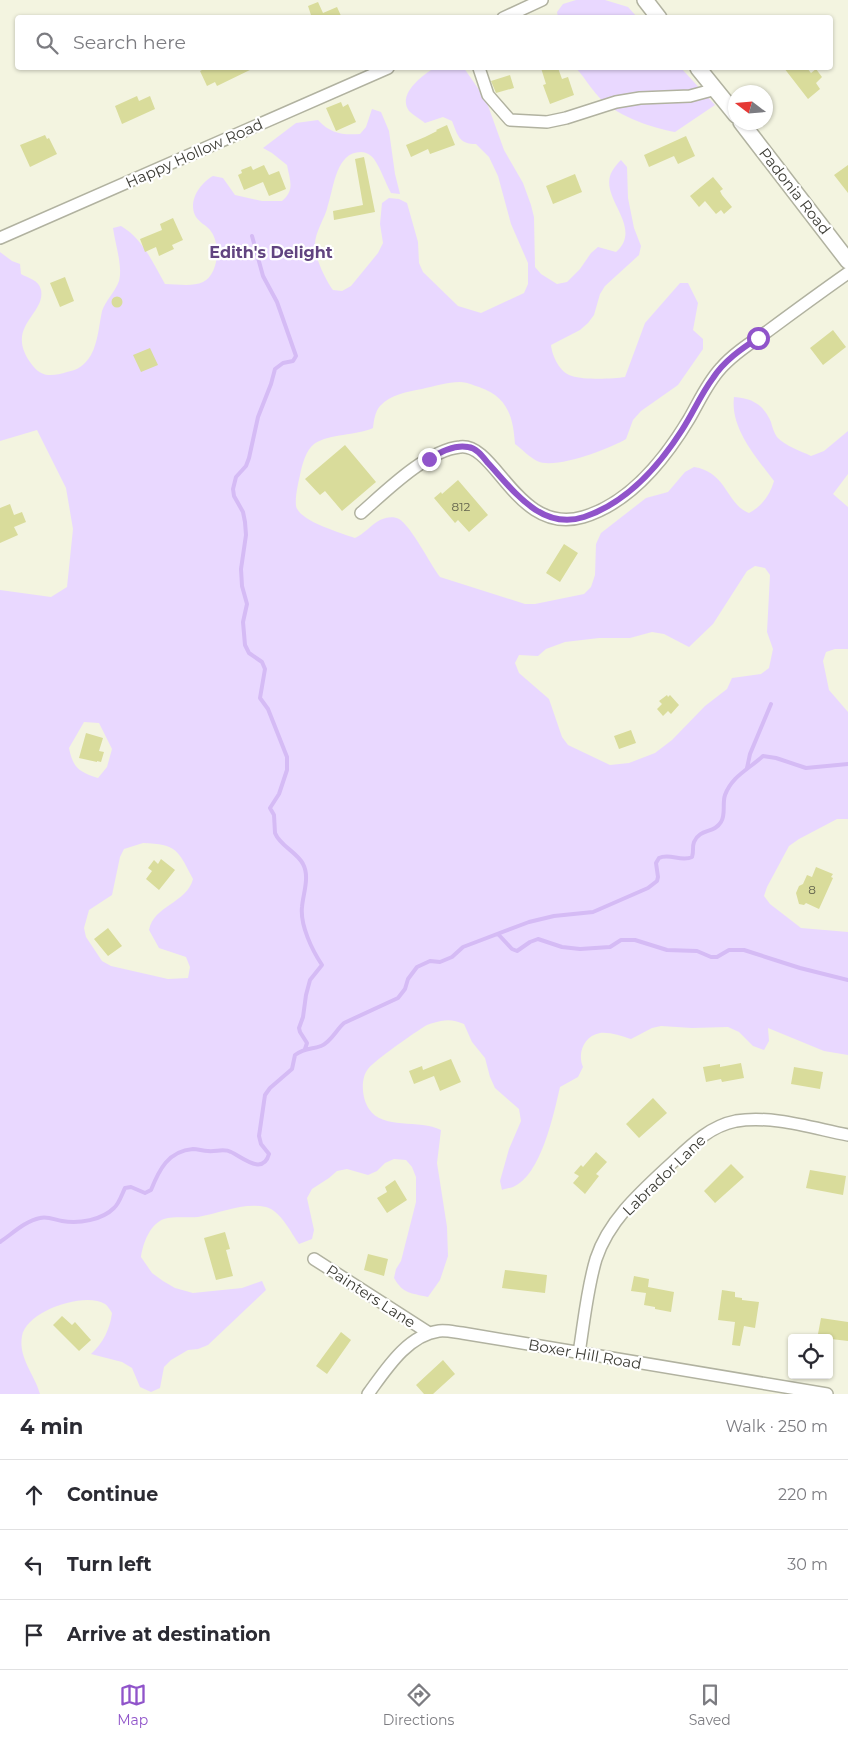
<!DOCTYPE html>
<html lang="en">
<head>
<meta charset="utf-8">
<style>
	:root { --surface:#fff; --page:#f7f7f7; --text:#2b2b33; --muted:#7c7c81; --line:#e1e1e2; --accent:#9054ca }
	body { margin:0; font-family:Montserrat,sans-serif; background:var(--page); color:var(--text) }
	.controls { position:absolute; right:15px; bottom:15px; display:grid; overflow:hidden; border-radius:5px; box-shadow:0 1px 4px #0004 }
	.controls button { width:45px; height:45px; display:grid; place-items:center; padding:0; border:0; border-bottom:1px solid var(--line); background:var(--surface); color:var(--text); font:25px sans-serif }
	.compass { position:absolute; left:728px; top:85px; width:45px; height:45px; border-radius:50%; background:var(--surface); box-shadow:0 1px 4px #0004; rotate:286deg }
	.stop { position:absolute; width:15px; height:15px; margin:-11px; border:4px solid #9054ca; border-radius:50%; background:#fff }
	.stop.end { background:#9054ca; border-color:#fff; box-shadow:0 1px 5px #0008 }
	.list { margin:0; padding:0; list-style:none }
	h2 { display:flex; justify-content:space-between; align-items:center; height:65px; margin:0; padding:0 20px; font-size:21px }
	h2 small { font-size:16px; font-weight:400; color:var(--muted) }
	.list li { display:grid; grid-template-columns:32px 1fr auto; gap:15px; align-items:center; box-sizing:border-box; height:70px; padding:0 20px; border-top:1px solid var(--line) }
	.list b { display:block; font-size:19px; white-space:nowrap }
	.list em { font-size:16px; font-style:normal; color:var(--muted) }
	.icon { flex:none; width:28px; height:28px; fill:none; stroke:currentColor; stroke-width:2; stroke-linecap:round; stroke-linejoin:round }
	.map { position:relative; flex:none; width:848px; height:1394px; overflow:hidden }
	.search { position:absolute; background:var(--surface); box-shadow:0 1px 4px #0004; left:15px; right:15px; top:15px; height:55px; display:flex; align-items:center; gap:12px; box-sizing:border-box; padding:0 18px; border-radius:5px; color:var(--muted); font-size:19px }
	.sheet { height:275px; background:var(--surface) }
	nav { display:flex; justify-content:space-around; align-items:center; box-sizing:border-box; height:70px; border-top:1px solid var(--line); background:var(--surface); font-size:14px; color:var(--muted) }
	nav a { display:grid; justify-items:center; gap:2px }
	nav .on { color:var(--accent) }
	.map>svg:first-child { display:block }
	.green { fill:#e9d8ff; fill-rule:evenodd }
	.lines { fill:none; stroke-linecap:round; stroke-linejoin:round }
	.stream { stroke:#d5bbf5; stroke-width:4 }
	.building { fill:#d9dc9b }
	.minor-casing { stroke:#b1b2a0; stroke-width:14 }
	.major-casing { stroke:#b1b2a0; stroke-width:18 }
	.minor { stroke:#fff; stroke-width:11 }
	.major { stroke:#fff; stroke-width:15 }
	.route { stroke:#9054ca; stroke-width:6 }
	.labels { text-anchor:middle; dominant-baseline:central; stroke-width:4.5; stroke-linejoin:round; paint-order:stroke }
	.number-label { font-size:12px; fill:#63644e }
	.street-label { font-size:15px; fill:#3c3c35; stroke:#fff }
	.neighbourhood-label { font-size:16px; font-weight:bold; fill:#614480; stroke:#fff }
</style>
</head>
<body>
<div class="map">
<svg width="848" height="1394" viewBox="0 0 848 1394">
	<rect width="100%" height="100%" fill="#f3f4e0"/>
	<path class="green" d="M576,0H605L628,7L637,17H558L557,12L563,4Z
		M434,68H464L486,100L504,150L523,183L531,205L534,217L535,267L541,274L557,284L567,282L580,269L591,253L598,247L616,252C643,228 603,201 610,176C612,170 617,164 621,160L627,167L628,198L634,228L641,246L639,255L605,286L600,294L594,315L588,323L580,330L551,345C552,356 560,373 572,376C584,380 613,379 625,377L645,323L680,283H688L698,303L693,330L703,339V349L678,385L641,411L633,420L626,439C609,449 555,470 537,461C529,457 522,449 515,444C513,417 508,397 479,387C473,385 466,382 460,382C447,382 435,386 422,389C407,392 391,394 380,406C375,412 374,420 373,428C355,436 331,433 314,444C306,450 302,465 300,475C298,484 295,497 296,506C299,521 341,533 355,538C364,534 371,525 380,520C386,517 394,516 399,519C412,527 430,564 440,577L525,604H535L584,594L591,587L595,575L596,544L601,533L646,498L668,492L685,472L694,467C727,472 726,504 749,513C762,506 770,495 774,481C756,457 730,428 734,397C752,398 764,405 771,422C772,426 774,433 777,437C785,446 801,451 811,456L824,451L848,431V474L833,494L848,507V649H835L826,652L823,661L829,690L848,712V819H837L799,839L789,846L767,887L764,896L770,904L801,928L848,932V1055L824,1051L768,1028L769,1041L764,1050L753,1046L739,1032L728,1027L692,1028L661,1026L652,1028L631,1039C621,1036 610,1032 600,1033C584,1036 577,1053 583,1067L578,1077L560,1087C554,1113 541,1176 513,1187C510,1188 505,1189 502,1190L500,1181L509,1149L521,1121L519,1109L495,1088L490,1077L485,1058L472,1042L464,1024C456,1021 450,1019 441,1021C437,1022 431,1023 427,1025C415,1032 375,1060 368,1069C360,1079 362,1099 369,1109C382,1130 420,1119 441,1130L437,1163L447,1227L448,1256L440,1280L428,1297C411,1293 403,1294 394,1278L396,1269L401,1261L416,1202V1177L412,1167L406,1160L394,1159L385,1163L377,1171L368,1175L347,1169L337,1171L329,1178L312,1189L307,1198L314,1230L312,1239L299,1244C291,1233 281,1211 266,1207C244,1202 220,1213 198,1217C188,1218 174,1216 164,1219C150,1224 143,1243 141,1257L152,1273L163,1281L175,1288L193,1293L242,1288L262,1281L266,1290L208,1345L198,1349L188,1350L171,1360L164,1367L160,1388L151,1392L140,1387L132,1368L122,1362L91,1354C103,1343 110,1329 112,1313C110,1310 108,1306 105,1304C85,1291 26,1311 22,1336C18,1358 35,1375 40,1394H0V590L51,597L67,587L73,529L66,488L37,430L0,441V252L12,261L20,264L21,274C28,278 39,280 41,290C46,315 2,327 33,366C42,378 54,376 67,372C78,370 85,365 91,355C98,342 99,325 102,311C106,300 115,292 119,281C123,267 115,243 113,228L121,226C143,239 153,263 165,284C177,284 192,287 203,282C219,274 221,243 210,230C206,225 200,223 196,217C187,202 200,183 213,176L223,178L235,195L262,201H282C295,190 290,181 287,165L272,153L263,148L296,123L318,120C331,134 342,135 360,134L366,127L372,109L381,112L389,131L395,174L400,194L391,193C385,182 381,169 374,159C371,155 366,152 361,152C336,152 334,187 328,205C325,219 315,231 315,245C314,256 326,281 333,290L342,291L351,286L378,253L383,243L380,224L382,203L389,198L399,199L407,203L418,242L419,263L423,272L458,306L481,313L524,293L528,284V263L511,224L498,176L489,157L476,144C459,144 458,136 452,121L443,117L425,123C420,119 413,115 409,111C397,94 422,76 434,68ZM755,566L765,568L770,575L767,632L773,649L769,668L761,674L732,678L727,689L705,706L672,740L655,753L629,763L610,765L568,745L562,737L549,699L519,673L515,663L519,655L538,656L546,649L565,642L599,638H630L652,632L664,634L689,647L713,624L747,571ZM84,722L99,723L112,749L107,767L98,778C79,772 73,768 69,748ZM143,843C177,844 178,850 193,879C187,903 154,905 149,930L159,948L186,957L190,967L188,978L168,979L111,966L102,961L86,937L84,928L89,910L112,895L120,857L124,849Z
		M576,68H681L715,105L675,132C653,128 620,117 603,101C593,92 585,78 576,68Z"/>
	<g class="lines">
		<path class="stream" d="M252,236L263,276L277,302L296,356L293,361L283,363L275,369L271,384L258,417L249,458L246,466L236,477L233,489L234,496L243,512L245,522L246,535L241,569L242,586L247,604L243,622L245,645L249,653L262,662L265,669L260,698L268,709L287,757V770L279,794L270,808L274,815L275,833C280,846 297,852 303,864C310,877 303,894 302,907C300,925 312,950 322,965L310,980L306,995L303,1017L299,1028L300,1032L307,1043L305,1049
			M747,768L750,754L771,704
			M498,934L512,949L517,951L530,942L538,939L562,947L580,949L610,947L621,940H635L667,950L697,951L711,957H717L729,950H744L800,968L848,980
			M0,1242C12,1234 25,1221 40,1218C48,1216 55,1220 62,1221C79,1224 102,1220 114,1208C119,1204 122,1194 125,1188L131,1187L145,1193L151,1190C159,1170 168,1151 193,1149C198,1149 203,1151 208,1151C216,1152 224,1148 231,1152C242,1157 263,1176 269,1154L261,1144L259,1136L265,1095L270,1088L292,1069L295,1055C306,1047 311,1050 321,1046C331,1042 336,1030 344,1023L398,998L405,989L408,979L417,967L430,961L440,962L452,957L463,947L529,922L554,916L593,912L648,888L657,881L658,877L656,863L659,858C669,853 682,862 692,857C694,852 692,847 694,842C700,828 714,834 721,822C726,814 722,804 725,795C732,776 749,769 763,756L776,758L806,768L848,764"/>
	</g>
	<path class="building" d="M318,2L323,13L337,7L342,18H312L308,6Z
		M206,68H254L217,86L215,82L207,86L200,71Z
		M541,68H558L562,79L568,77L574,95L550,104L543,85L546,84Z
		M784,68H807L811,73L816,69L822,77L816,83L820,89L808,99Z
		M510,75L514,88L496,93L491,81Z
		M137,96L139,101L150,96L155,109L122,124L115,106Z
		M341,102L343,107L348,104L356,122L336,131L326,108Z
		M447,125L455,145L430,154L428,149L411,157L406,145L425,137L437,131L436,130Z
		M45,135L47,139L49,138L57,154L30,167L20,145Z
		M686,136L695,156L678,164L674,156L649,167L644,155Z
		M364,157L375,212L334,220L333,211L363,205L355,159Z
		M264,165L269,175L279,171L286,189L269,196L263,182L244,190L238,175L242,173L241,170L251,166L253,170Z
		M848,165V193L834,175Z
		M575,174L582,192L553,204L546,186Z
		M713,177L723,189L720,191L722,195L732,207L724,214L721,210L716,214L705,201L699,207L690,196Z
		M173,218L183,240L172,245L174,249L159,256L156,247L145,252L140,239L162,230L160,224Z
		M65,277L74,301L60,307L50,283Z
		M111.5 302a5.5 5.5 0 1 1 11 0a5.5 5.5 0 1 1-11 0Z
		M833,330L846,347L823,365L810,348Z
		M150,348L158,365L141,372L133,355Z
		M345,445L376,482L342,511L325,491L320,495L305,479Z
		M458,480L488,515L469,532L458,520L455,523L434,498L441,492L442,494Z
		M10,504L14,515L22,512L26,522L14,527L18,535L0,543V508Z
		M564,544L578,553L560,582L546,573Z
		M667,695L668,697L670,695L679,705L671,714L668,711L663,716L657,709L662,704L659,701Z
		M631,730L636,743L619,749L614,736Z
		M86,733L103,738L99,751L104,752L101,762L97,761V762L79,758Z
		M161,859L175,870L159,890L146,879L152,871L148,868L154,860L158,864Z
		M816,867L833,874L831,877L833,878L819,909L806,903L804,905L799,904L796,893L799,886L803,884L807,875L812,877Z
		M108,928L122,946L108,956L94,939Z
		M451,1059L461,1082L440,1091L434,1076L414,1084L409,1071L422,1066L423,1070Z
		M741,1063L744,1078L722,1082L721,1079L706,1082L703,1067L720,1064V1067Z
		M794,1067L823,1072L820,1089L791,1084Z
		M653,1098L667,1113L639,1138L626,1124Z
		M596,1152L607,1162L596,1174L599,1176L585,1194L573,1183L579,1176L574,1173L581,1165L583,1167Z
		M731,1164L744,1177L715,1203L704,1191Z
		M810,1170L846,1176L843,1195L806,1188Z
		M395,1180L407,1200L387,1213L377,1198L387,1192L385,1187Z
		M225,1232L230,1249L226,1250L233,1276L216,1280L204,1238Z
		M368,1254L388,1259L384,1276L364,1270Z
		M505,1270L547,1275L545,1293L502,1288Z
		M634,1276L649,1279L648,1287L674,1292L671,1312L655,1309V1307L644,1305L646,1293L631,1291Z
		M722,1290L735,1292V1297L742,1298V1300L759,1302L755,1328L744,1326L740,1346L732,1345L735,1322L718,1320Z
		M62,1316L72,1325L75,1322L91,1340L79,1351L53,1325Z
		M821,1318L848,1322V1341L831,1339L832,1336L818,1334Z
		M341,1332L351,1340L327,1374L316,1366Z
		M443,1360L455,1374L433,1394H424L416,1385Z"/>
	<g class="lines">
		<defs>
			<path id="minor" d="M503,18L542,0
				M479,68L488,95L510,120L547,122L566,118L616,102L640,98L690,96L716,89
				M0,238L388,68
				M361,513C385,492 427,450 460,447C496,442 517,536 583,517C630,503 665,459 689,419C699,402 707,383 721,368C734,353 752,342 768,331C795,311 821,292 848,273
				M314,1259L429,1333
				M579,1353C584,1322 587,1289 596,1259C609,1219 643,1190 673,1162C691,1145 710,1126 736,1121C772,1115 812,1128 848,1135
				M368,1394C385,1371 407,1335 439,1331C446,1330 454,1332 462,1333L827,1394"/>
			<path id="major" d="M645,0L659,18
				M698,68L736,115
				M741,122L848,261"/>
		</defs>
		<use href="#minor" class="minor-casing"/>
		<use href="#major" class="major-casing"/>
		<use href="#minor" class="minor"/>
		<use href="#major" class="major"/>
	</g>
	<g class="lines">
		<path class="route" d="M429,459C440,452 455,444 468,447C477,448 483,457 488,463C513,490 541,531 584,517C626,503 659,466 682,430C693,413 701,394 713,378C724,361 741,349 758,338"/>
	</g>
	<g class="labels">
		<g class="number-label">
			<text x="461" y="506">812</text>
			<text x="812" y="889">8</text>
		</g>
		<g class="street-label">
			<text transform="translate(194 153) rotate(-24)">Happy Hollow Road</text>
			<text transform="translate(795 191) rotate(52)">Padonia Road</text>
			<text transform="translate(664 1175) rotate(-44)">Labrador Lane</text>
			<text transform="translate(371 1296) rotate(33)">Painters Lane</text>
			<text transform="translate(585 1354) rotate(10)">Boxer Hill Road</text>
		</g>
		<g class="neighbourhood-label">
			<text x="271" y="252">Edith's Delight</text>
		</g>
	</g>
</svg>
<div class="controls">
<button><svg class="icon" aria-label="locate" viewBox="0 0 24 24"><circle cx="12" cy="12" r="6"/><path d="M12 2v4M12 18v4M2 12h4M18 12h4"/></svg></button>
</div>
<svg class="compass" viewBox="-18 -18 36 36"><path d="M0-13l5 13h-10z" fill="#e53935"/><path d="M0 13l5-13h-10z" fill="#7c7c81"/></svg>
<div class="stop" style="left:758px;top:338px"></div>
<div class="stop end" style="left:429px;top:459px"></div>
<div class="search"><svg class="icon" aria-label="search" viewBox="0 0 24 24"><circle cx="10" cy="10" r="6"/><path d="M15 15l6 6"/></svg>Search here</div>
</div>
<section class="sheet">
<h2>4 min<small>Walk · 250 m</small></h2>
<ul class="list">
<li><svg class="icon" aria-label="ahead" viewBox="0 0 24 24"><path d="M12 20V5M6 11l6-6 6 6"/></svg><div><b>Continue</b></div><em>220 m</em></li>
<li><svg class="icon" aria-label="left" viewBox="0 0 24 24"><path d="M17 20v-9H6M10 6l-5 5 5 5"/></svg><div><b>Turn left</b></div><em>30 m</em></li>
<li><svg class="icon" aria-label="arrive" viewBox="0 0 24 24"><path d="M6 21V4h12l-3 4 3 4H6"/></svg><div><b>Arrive at destination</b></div></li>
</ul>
</section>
<nav>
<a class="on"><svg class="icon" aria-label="map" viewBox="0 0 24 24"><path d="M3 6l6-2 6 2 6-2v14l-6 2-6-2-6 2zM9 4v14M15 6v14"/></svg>Map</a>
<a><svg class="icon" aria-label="directions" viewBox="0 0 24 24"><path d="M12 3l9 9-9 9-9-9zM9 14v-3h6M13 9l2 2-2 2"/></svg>Directions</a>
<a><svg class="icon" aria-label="saved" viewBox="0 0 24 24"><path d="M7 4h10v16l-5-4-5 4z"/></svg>Saved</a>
</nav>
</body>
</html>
